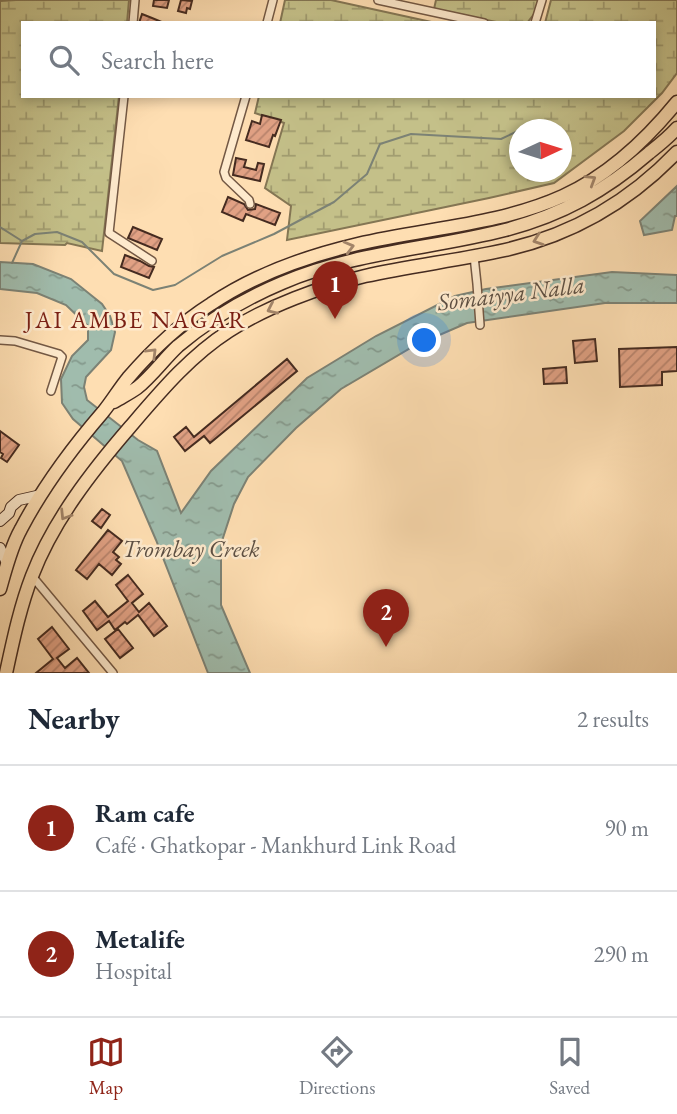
<!DOCTYPE html>
<html lang="en">
<head>
<meta charset="utf-8">
<style>
	:root { --surface:#fff; --page:#f2f2f3; --text:#1f2937; --muted:#747a83; --line:#e0e1e3; --accent:#8f2418 }
	body { margin:0; font-family:"EB Garamond",serif; background:var(--page); color:var(--text) }
	.compass { position:absolute; left:509px; top:119px; width:63px; height:63px; border-radius:50%; background:var(--surface); box-shadow:0 4px 10px #0003; rotate:86deg }
	.you { position:absolute; left:425px; top:341px; width:24px; height:24px; margin:-18px; border:5px solid #fff; border-radius:50%; background:#1a73e8; box-shadow:0 0 0 10px #1a73e833 }
	.badge { display:grid; place-items:center; width:46px; height:46px; border-radius:50%; background:var(--accent); color:#fff; font-size:23px; font-weight:700 }
	.pin { position:absolute; translate:-50% -58px; filter:drop-shadow(0 2px 4px #0008) }
	.pin::after { content:''; position:absolute; top:37px; width:24px; height:21px; background:inherit; clip-path:polygon(0 0,100% 0,50% 100%) }
	.list { margin:0; padding:0; list-style:none }
	h2 { display:flex; justify-content:space-between; align-items:center; height:91px; margin:0; padding:0 28px; font-size:30px }
	h2 small { font-size:23px; font-weight:400; color:var(--muted) }
	.list li { display:grid; grid-template-columns:46px 1fr auto; gap:21px; align-items:center; box-sizing:border-box; height:126px; padding:0 28px; border-top:2px solid var(--line) }
	.list b { display:block; font-size:26px; white-space:nowrap }
	.list p { margin:0; font-size:23px; white-space:nowrap; color:var(--muted) }
	.list em { font-size:23px; font-style:normal; color:var(--muted) }
	.icon { flex:none; width:38px; height:38px; fill:none; stroke:currentColor; stroke-width:2; stroke-linecap:round; stroke-linejoin:round }
	.map { position:relative; flex:none; width:677px; height:673px; overflow:hidden }
	.search { position:absolute; background:var(--surface); box-shadow:0 4px 10px #0003; left:21px; right:21px; top:21px; height:77px; display:flex; align-items:center; gap:18px; box-sizing:border-box; padding:0 24px; border-radius:0px; color:var(--muted); font-size:26px }
	.sheet { height:343px; background:var(--surface) }
	nav { display:flex; justify-content:space-around; align-items:center; box-sizing:border-box; height:98px; border-top:2px solid var(--line); background:var(--surface); font-size:19px; color:var(--muted) }
	nav a { display:grid; justify-items:center; gap:4px }
	nav .on { color:var(--accent) }
	.map>svg:first-child { display:block }
	.wetland { fill:url(#wetland-marsh); stroke:#847654; stroke-width:2; fill-rule:evenodd }
	.water { fill:url(#water-ripples); stroke:#7c8275; stroke-width:2 }
	.lines { fill:none; stroke-linecap:round; stroke-linejoin:round }
	.stream { stroke:#7c8275; stroke-width:2 }
	.building { fill:url(#building-hatch); stroke:#452b20; stroke-width:2 }
	.street-casing { stroke:#735844; stroke-width:10 }
	.secondary-casing { stroke:#452b20; stroke-width:12 }
	.highway-casing { stroke:#452b20; stroke-width:15 }
	.street { stroke:#feeacd; stroke-width:7 }
	.secondary { stroke:#feeacd; stroke-width:10 }
	.highway { stroke:#fedeb2; stroke-width:12 }
	.oneway { stroke:#a28469 }
	.labels { text-anchor:middle; dominant-baseline:central; stroke-width:5; stroke-linejoin:round; paint-order:stroke }
	.water-label { font-size:24px; font-style:italic; fill:#5c4f43; stroke:#feeacd }
	.neighbourhood-label { font-size:24px; letter-spacing:2px; fill:#7a1f14; stroke:#feeacd }
</style>
</head>
<body>
<div class="map">
<svg width="677" height="673" viewBox="0 0 677 673">
	<defs>
		<pattern id="wetland-marsh" width="20" height="14" patternUnits="userSpaceOnUse" patternTransform="scale(1.75)"><rect width="20" height="14" fill="#c4c089"/><path d="M1 5h8M5 5V1M11 12h8M15 12V8" fill="none" stroke="#a19c70"/></pattern>
		<pattern id="water-ripples" width="26" height="14" patternUnits="userSpaceOnUse" patternTransform="scale(1.75)"><rect width="26" height="14" fill="#a0bcad"/><path d="M2 4q2-2 4 0t4 0M15 11q2-2 4 0t4 0" fill="none" stroke="#84998c"/></pattern>
		<pattern id="building-hatch" width="6" height="6" patternUnits="userSpaceOnUse" patternTransform="scale(1.75)"><rect width="6" height="6" fill="#e1a184"/><path d="M-1 1l2-2M0 6l6-6M5 7l2-2" fill="none" stroke="#b8836c"/></pattern>
	</defs>
	<rect width="100%" height="100%" fill="#fedeb2"/>
	<filter id="stains"><feTurbulence type="fractalNoise" baseFrequency=".00286" numOctaves="4"/><feColorMatrix values="0 0 0 0 .2 0 0 0 0 .09 0 0 0 0 .02 0 0 0 .5 -.17"/></filter>
	<radialGradient id="worn" r=".72"><stop offset=".6" stop-color="#630" stop-opacity="0"/><stop offset="1" stop-color="#630" stop-opacity=".3"/></radialGradient>
	<path class="wetland" d="M16,0H129L127,23H23V96H119L102,251L67,243L65,245L0,243V1Z
		M285,0H331L436,23H280Z
		M436,0H539L534,14L527,23H501L434,9Z
		M551,0H677V73L662,93L624,131L554,183L489,198L287,240L291,206L265,188L284,123L255,113L259,96H654V23H545ZM520,130H562V172H520Z"/>
	<path class="water" d="M677,186V216H675L672,230L644,235L640,221Z
		M0,262L33,264L71,279L102,304L110,316L115,332L111,350L86,377L84,387L87,400L138,440L157,451L181,513L211,471L307,378L376,336L455,296L486,289L612,272L677,275V303H605L467,323L414,346L341,389L296,428L248,477L234,504L221,544V605L250,673H208L156,540L122,461L73,419L62,403L61,379L72,356L88,340V326L66,305L37,293L0,289Z"/>
	<g class="lines">
		<path class="stream" d="M521,130L533,124
			M0,227L22,241
			M12,263L22,241L35,234L57,232L82,242L114,274L153,290L175,285L222,256L274,234L334,202L367,174L380,144L411,134L501,139L520,130"/>
	</g>
	<path class="building" d="M154,0H169L167,8L153,6Z
		M181,0L192,1L190,9L187,8L186,13L178,11Z
		M142,14L152,18L164,23H139Z
		M262,115L281,120L275,136L273,135L269,147L246,140L252,121L260,124Z
		M236,158L246,160L244,167L256,170L258,163L264,164L260,181L233,175Z
		M228,197L244,204L248,210L255,209L256,204L280,213L275,225L246,214L243,221L222,212Z
		M133,227L162,239L157,250L128,238Z
		M125,255L140,261L149,266L154,267L149,278L121,267Z
		M595,339L597,361L575,363L573,341Z
		M677,347V371L662,372V385L620,387L619,349Z
		M287,359L297,371L210,443L204,436L185,451L174,437L186,427L194,437Z
		M566,367L567,383L544,384L543,369Z
		M0,431L19,445L7,462L1,458L3,454L0,452Z
		M102,509L110,515L101,528L92,521Z
		M108,530L122,541L113,552L119,557L116,560L121,564L112,575L99,564L87,579L76,570Z
		M128,575L143,594L132,603L139,612L149,603L167,626L154,636L138,615L127,624L125,622L115,630L109,621L97,630L83,611L95,601L108,617L128,601L116,585Z
		M52,627L69,649L57,658L65,668L77,658L89,673H36L53,659L38,639Z
		M118,629L133,648L120,658L105,639Z"/>
	<g class="lines">
		<defs>
			<path id="street" d="M378,0L484,23
				M133,23L135,0
				M267,23L273,0
				M535,23L542,0
				M124,96L109,233L152,261
				M246,96L224,172L226,178L249,200L250,204
				M474,256L477,284L480,325
				M0,340L15,341L59,354L62,357L51,391
				M32,576L113,673"/>
			<path id="secondary" d="M0,521L9,513L11,507L19,500L41,495
				M0,548L7,563"/>
			<path id="highway" d="M114,402C122,397 130,393 137,388C152,376 164,359 178,346C210,319 244,299 282,283C354,252 431,249 505,230C562,215 605,191 649,153C659,145 668,138 677,128
				M0,589C6,568 11,547 21,529C43,487 72,448 103,412C112,401 119,389 128,378C152,350 181,323 211,304C254,275 307,256 358,244C426,228 499,225 563,196C609,175 646,140 677,102
				M6,673C13,641 20,607 32,576C53,521 92,471 130,427C160,392 190,356 229,331C268,306 320,287 365,276C411,266 459,260 505,250C572,235 630,201 677,152"/>
		</defs>
		<use href="#street" class="street-casing"/>
		<use href="#secondary" class="secondary-casing"/>
		<use href="#highway" class="highway-casing"/>
		<use href="#street" class="street"/>
		<use href="#secondary" class="secondary"/>
		<use href="#highway" class="highway"/>
	</g>
	<defs><path id="oneway-chevron" d="M-2-3.5L2.5 0L-2 3.5" fill="none" stroke-width="1.6" stroke-linecap="round" stroke-linejoin="round" transform="scale(1.75)"/></defs>
	<g class="oneway">
		<use href="#oneway-chevron" transform="translate(591 180) rotate(-32)"/>
		<use href="#oneway-chevron" transform="translate(538 240) rotate(161)"/>
		<use href="#oneway-chevron" transform="translate(349 247) rotate(-15)"/>
		<use href="#oneway-chevron" transform="translate(272 309) rotate(155)"/>
		<use href="#oneway-chevron" transform="translate(152 353) rotate(-45)"/>
		<use href="#oneway-chevron" transform="translate(65 515) rotate(122)"/>
	</g>
	<g class="labels">
		<g class="water-label">
			<text transform="translate(511 293) rotate(-7)">Somaiyya Nalla</text>
			<text x="191" y="548">Trombay Creek</text>
		</g>
		<g class="neighbourhood-label">
			<text x="136" y="319">JAI AMBE NAGAR</text>
		</g>
	</g>
	<rect width="100%" height="100%" filter="url(#stains)"/>
	<rect width="100%" height="100%" fill="url(#worn)"/>
</svg>
<svg class="compass" viewBox="-18 -18 36 36"><path d="M0-13l5 13h-10z" fill="#e53935"/><path d="M0 13l5-13h-10z" fill="#747a83"/></svg>
<div class="you"></div>
<div class="pin badge" style="left:335px;top:319px">1</div>
<div class="pin badge" style="left:386px;top:647px">2</div>
<div class="search"><svg class="icon" aria-label="search" viewBox="0 0 24 24"><circle cx="10" cy="10" r="6"/><path d="M15 15l6 6"/></svg>Search here</div>
</div>
<section class="sheet">
<h2>Nearby<small>2 results</small></h2>
<ul class="list">
<li><span class="badge">1</span><div><b>Ram cafe</b><p>Café · Ghatkopar - Mankhurd Link Road</p></div><em>90 m</em></li>
<li><span class="badge">2</span><div><b>Metalife</b><p>Hospital</p></div><em>290 m</em></li>
</ul>
</section>
<nav>
<a class="on"><svg class="icon" aria-label="map" viewBox="0 0 24 24"><path d="M3 6l6-2 6 2 6-2v14l-6 2-6-2-6 2zM9 4v14M15 6v14"/></svg>Map</a>
<a><svg class="icon" aria-label="directions" viewBox="0 0 24 24"><path d="M12 3l9 9-9 9-9-9zM9 14v-3h6M13 9l2 2-2 2"/></svg>Directions</a>
<a><svg class="icon" aria-label="saved" viewBox="0 0 24 24"><path d="M7 4h10v16l-5-4-5 4z"/></svg>Saved</a>
</nav>
</body>
</html>
